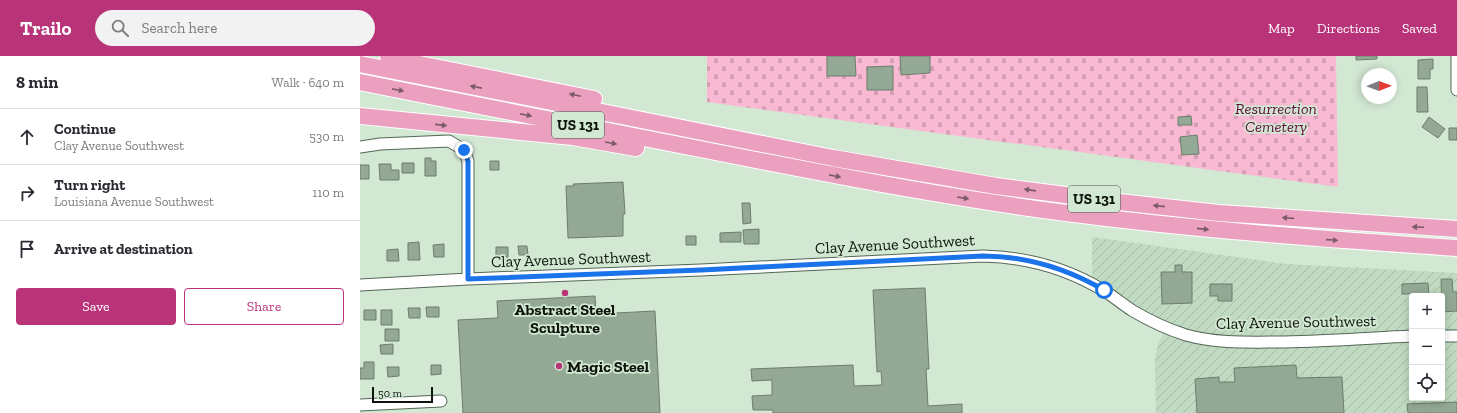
<!DOCTYPE html>
<html lang="en">
<head>
<meta charset="utf-8">
<style>
	:root { --surface:#fff; --page:#f2f2f3; --text:#2b2b33; --muted:#7c7c81; --line:#e1e1e2; --accent:#b83378 }
	body { margin:0; font-family:"Zilla Slab",serif; background:var(--page); color:var(--text) }
	.controls { position:absolute; right:12px; bottom:12px; display:grid; overflow:hidden; border-radius:4px; box-shadow:0 2px 10px #0003 }
	.controls button { width:36px; height:36px; display:grid; place-items:center; padding:0; border:0; border-bottom:1px solid var(--line); background:var(--surface); color:var(--text); font:20px sans-serif }
	.compass { position:absolute; left:1001px; top:12px; width:36px; height:36px; border-radius:50%; background:var(--surface); box-shadow:0 2px 10px #0003; rotate:89deg }
	.scale { position:absolute; left:12px; bottom:10px; width:61px; box-sizing:border-box; padding-left:4px; border:2px solid #0d140d; border-top:0; font-size:11px; line-height:14px; white-space:nowrap; color:#0d140d; -webkit-text-stroke:3px #d2e8d3; paint-order:stroke }
	.stop { position:absolute; width:12px; height:12px; margin:-9px; border:3px solid #1a73e8; border-radius:50%; background:#fff }
	.stop.end { background:#1a73e8; border-color:#fff; box-shadow:0 1px 4px #0008 }
	.list { margin:0; padding:0; list-style:none }
	h2 { display:flex; justify-content:space-between; align-items:center; height:52px; margin:0; padding:0 16px; font-size:17px }
	h2 small { font-size:13px; font-weight:400; color:var(--muted) }
	.list li { display:grid; grid-template-columns:26px 1fr auto; gap:12px; align-items:center; box-sizing:border-box; height:56px; padding:0 16px; border-top:1px solid var(--line) }
	.list b { display:block; font-size:15px; white-space:nowrap }
	.list p { margin:0; font-size:13px; white-space:nowrap; color:var(--muted) }
	.list em { font-size:13px; font-style:normal; color:var(--muted) }
	.actions { display:flex; gap:8px; padding:12px 16px }
	.actions a { flex:1; padding:9px 0; border:1px solid var(--accent); border-radius:4px; text-align:center; font-size:14px; color:var(--accent) }
	.actions .main { background:var(--accent); color:#fff }
	.icon { flex:none; width:22px; height:22px; fill:none; stroke:currentColor; stroke-width:2; stroke-linecap:round; stroke-linejoin:round }
	.map { position:relative; flex:none; width:1097px; height:357px; overflow:hidden }
	header { display:flex; align-items:center; gap:24px; box-sizing:border-box; height:56px; padding:0 20px; background:var(--accent); color:#fff }
	header strong { font-size:19px }
	nav { display:flex; gap:22px; margin-inline-start:auto; font-size:14px }
	.search { width:280px; height:36px; background:var(--page); display:flex; align-items:center; gap:10px; box-sizing:border-box; padding:0 14px; border-radius:22px; color:var(--muted); font-size:15px }
	main { display:flex }
	aside { flex:1; background:var(--surface) }
	.map>svg:first-child { display:block }
	.industrial { fill:url(#industrial-furrows); fill-rule:evenodd }
	.cemetery { fill:url(#cemetery-stones) }
	.building { fill:#94a995; stroke:#6a7e6b }
	.lines { fill:none; stroke-linecap:round; stroke-linejoin:round }
	.minor-casing { stroke:#546755; stroke-width:13 }
	.highway-casing { stroke:#fff; stroke-width:18 }
	.minor { stroke:#fff; stroke-width:11 }
	.highway { stroke:#eaa0be; stroke-width:16 }
	.oneway { fill:#7c5a66 }
	.route { stroke:#1a73e8; stroke-width:5 }
	.poi-dot { fill:#b83378; stroke:#d2e8d3; stroke-width:1.5 }
	.labels { text-anchor:middle; dominant-baseline:central; stroke-width:3.5; stroke-linejoin:round; paint-order:stroke }
	.shield { fill:#d2e8d3; stroke:#485448; stroke-width:1 }
	.shield-label { font-size:15px; font-weight:bold; fill:#0d140d }
	.park-label { font-size:16px; font-style:italic; fill:#5f0d3a; stroke:#d2e8d3 }
	.street-label { font-size:16px; fill:#0d140d; stroke:#d2e8d3 }
	.poi-label { font-size:16px; font-weight:bold; fill:#0d140d; stroke:#d2e8d3 }
</style>
</head>
<body>
<header>
<strong>Trailo</strong>
<div class="search"><svg class="icon" aria-label="search" viewBox="0 0 24 24"><circle cx="10" cy="10" r="6"/><path d="M15 15l6 6"/></svg>Search here</div>
<nav><a>Map</a><a>Directions</a><a>Saved</a></nav>
</header>
<main>
<aside>
<h2>8 min<small>Walk · 640 m</small></h2>
<ul class="list">
<li><svg class="icon" aria-label="ahead" viewBox="0 0 24 24"><path d="M12 20V5M6 11l6-6 6 6"/></svg><div><b>Continue</b><p>Clay Avenue Southwest</p></div><em>530 m</em></li>
<li><svg class="icon" aria-label="right" viewBox="0 0 24 24"><path d="M7 20v-9h11M14 6l5 5-5 5"/></svg><div><b>Turn right</b><p>Louisiana Avenue Southwest</p></div><em>110 m</em></li>
<li><svg class="icon" aria-label="arrive" viewBox="0 0 24 24"><path d="M6 21V4h12l-3 4 3 4H6"/></svg><div><b>Arrive at destination</b></div></li>
</ul>
<div class="actions"><a class="main">Save</a><a>Share</a></div>
</aside>
<div class="map">
<svg width="1097" height="357" viewBox="0 0 1097 357">
	<defs>
		<pattern id="industrial-furrows" width="10" height="10" patternUnits="userSpaceOnUse"><rect width="10" height="10" fill="#c0dbc1"/><path d="M-1 1l2-2M0 10L10 0M9 11l2-2" fill="none" stroke="#a4bba5"/></pattern>
		<pattern id="cemetery-stones" width="16" height="16" patternUnits="userSpaceOnUse"><rect width="16" height="16" fill="#f9b9d2"/><path d="M2 7V4a2 2 0 0 1 4 0v3zM10 15v-3a2 2 0 0 1 4 0v3z" fill="#d49eb3"/></pattern>
	</defs>
	<rect width="100%" height="100%" fill="#d2e8d3"/>
	<path class="industrial" d="M732,181L927,208L1097,217V357H796L795,304L798,287L803,278L775,263L732,233ZM1052,240H1082V342H1052Z"/>
	<path class="cemetery" d="M347,0H976L978,131L347,46Z"/>
	<path class="building" d="M467,0H495L496,20H467Z
		M540,0H570V17L541,19Z
		M996,0H1017V3L996,4Z
		M1073,3V13H1070V23H1058V4Z
		M533,10V34H507V11Z
		M1057,31H1067L1068,56H1057Z
		M831,60L832,69H818V61Z
		M1069,61L1085,73L1078,82L1062,71Z
		M1089,72H1097V84H1089Z
		M837,79L839,98L822,99L820,81Z
		M65,102H71V105H76V120H65Z
		M130,105H139V114H130Z
		M42,107H54V117H42Z
		M19,108H31V114H39V124H20Z
		M0,109H9V123H0Z
		M263,126L265,158H263V180L208,182L206,130H214L213,128Z
		M382,147H390L391,167L383,168Z
		M399,173V188H384L383,174Z
		M381,176V186H360V177Z
		M326,180H336V189H326Z
		M59,186L60,204H48V187Z
		M84,188V201H74L73,189Z
		M158,190H167L168,199H159Z
		M136,191H148V201H136Z
		M38,193L39,205H27V194Z
		M815,209H822V216H832V247L802,248L801,216H815Z
		M1081,223H1092L1093,236H1097V255L1082,256Z
		M1068,227L1069,240H1053V238H1042V228Z
		M850,228H872V245H858V240H850Z
		M565,232L569,313H566L568,350L602,348V357H413V354H393L392,340L412,339V324L392,325L391,313L493,309L494,330L522,329L521,315L517,316L513,234Z
		M235,240L236,258L295,255L300,357H103L98,264L138,262L137,245Z
		M66,251H79V261H67Z
		M48,252H60V262H49Z
		M4,254H16V264H4Z
		M21,254H32V269H21Z
		M25,273H39V285H25Z
		M33,288V298H21L20,289Z
		M4,306H14V323H0V312H4Z
		M71,309H81V318L71,319Z
		M936,309L937,322L982,321L984,357H837L835,323L859,321V326H875L874,312Z
		M27,311H39V320L28,321Z
		M1097,346V357H1048L1047,348Z"/>
	<g class="lines">
		<defs>
			<path id="minor" d="M1097,0V34
				M0,91L20,88L89,85L104,94L108,105V223
				M0,229L108,223L341,214L623,200C666,201 704,211 741,233C752,239 762,248 773,255C790,265 807,273 826,279C858,288 892,286 925,286C967,285 1010,282 1052,280
				M1082,280H1097
				M0,349L81,345"/>
			<path id="highway" d="M28,0L54,7L234,43
				M0,8L473,102L636,130L759,146L859,157L1097,173
				M0,26C113,49 226,71 340,93C456,116 573,139 691,155C826,173 961,183 1097,192
				M0,60L213,81L276,92"/>
		</defs>
		<use href="#minor" class="minor-casing"/>
		<use href="#highway" class="highway-casing"/>
		<use href="#minor" class="minor"/>
		<use href="#highway" class="highway"/>
	</g>
	<defs><path id="oneway-solid" d="M-6-.8H1V-3.2L6.5 0L1 3.2V.8H-6Z"/></defs>
	<g class="oneway">
		<use href="#oneway-solid" transform="translate(116 31) rotate(-169)"/>
		<use href="#oneway-solid" transform="translate(38 34) rotate(11)"/>
		<use href="#oneway-solid" transform="translate(215 39) rotate(-168)"/>
		<use href="#oneway-solid" transform="translate(166 59) rotate(11)"/>
		<use href="#oneway-solid" transform="translate(81 69) rotate(6)"/>
		<use href="#oneway-solid" transform="translate(251 87) rotate(10)"/>
		<use href="#oneway-solid" transform="translate(475 120) rotate(11)"/>
		<use href="#oneway-solid" transform="translate(670 134) rotate(-172)"/>
		<use href="#oneway-solid" transform="translate(603 142) rotate(9)"/>
		<use href="#oneway-solid" transform="translate(799 150) rotate(-174)"/>
		<use href="#oneway-solid" transform="translate(928 162) rotate(-176)"/>
		<use href="#oneway-solid" transform="translate(1058 171) rotate(-177)"/>
		<use href="#oneway-solid" transform="translate(843 173) rotate(6)"/>
		<use href="#oneway-solid" transform="translate(972 184) rotate(4)"/>
	</g>
	<g class="lines">
		<path class="route" d="M104,94L108,105V223L341,214L623,200C667,200 706,212 744,234"/>
	</g>
	<g class="poi-dot">
		<circle cx="205" cy="237" r="4"/>
		<circle cx="199" cy="310" r="4"/>
	</g>
	<g class="labels">
		<g class="shield">
			<rect x="192" y="56" width="52" height="26" rx="3"/>
			<rect x="708" y="130" width="52" height="26" rx="3"/>
		</g>
		<g class="shield-label">
			<text x="218" y="69">US 131</text>
			<text x="734" y="143">US 131</text>
		</g>
		<g class="park-label">
			<text x="916" y="52">Resurrection<tspan x="916" dy="18">Cemetery</tspan></text>
		</g>
		<g class="street-label">
			<text transform="translate(535 188) rotate(-3)">Clay Avenue Southwest</text>
			<text transform="translate(211 203) rotate(-2)">Clay Avenue Southwest</text>
			<text transform="translate(936 266) rotate(-1)">Clay Avenue Southwest</text>
		</g>
		<g class="poi-label">
			<text x="205" y="253">Abstract Steel<tspan x="205" dy="18">Sculpture</tspan></text>
			<text x="207" y="310" text-anchor="start">Magic Steel</text>
		</g>
	</g>
</svg>
<div class="controls">
<button>+</button>
<button>−</button>
<button><svg class="icon" aria-label="locate" viewBox="0 0 24 24"><circle cx="12" cy="12" r="6"/><path d="M12 2v4M12 18v4M2 12h4M18 12h4"/></svg></button>
</div>
<svg class="compass" viewBox="-18 -18 36 36"><path d="M0-13l5 13h-10z" fill="#e53935"/><path d="M0 13l5-13h-10z" fill="#7c7c81"/></svg>
<div class="scale">50 m</div>
<div class="stop" style="left:744px;top:234px"></div>
<div class="stop end" style="left:104px;top:94px"></div>
</div>
</main>
</body>
</html>
